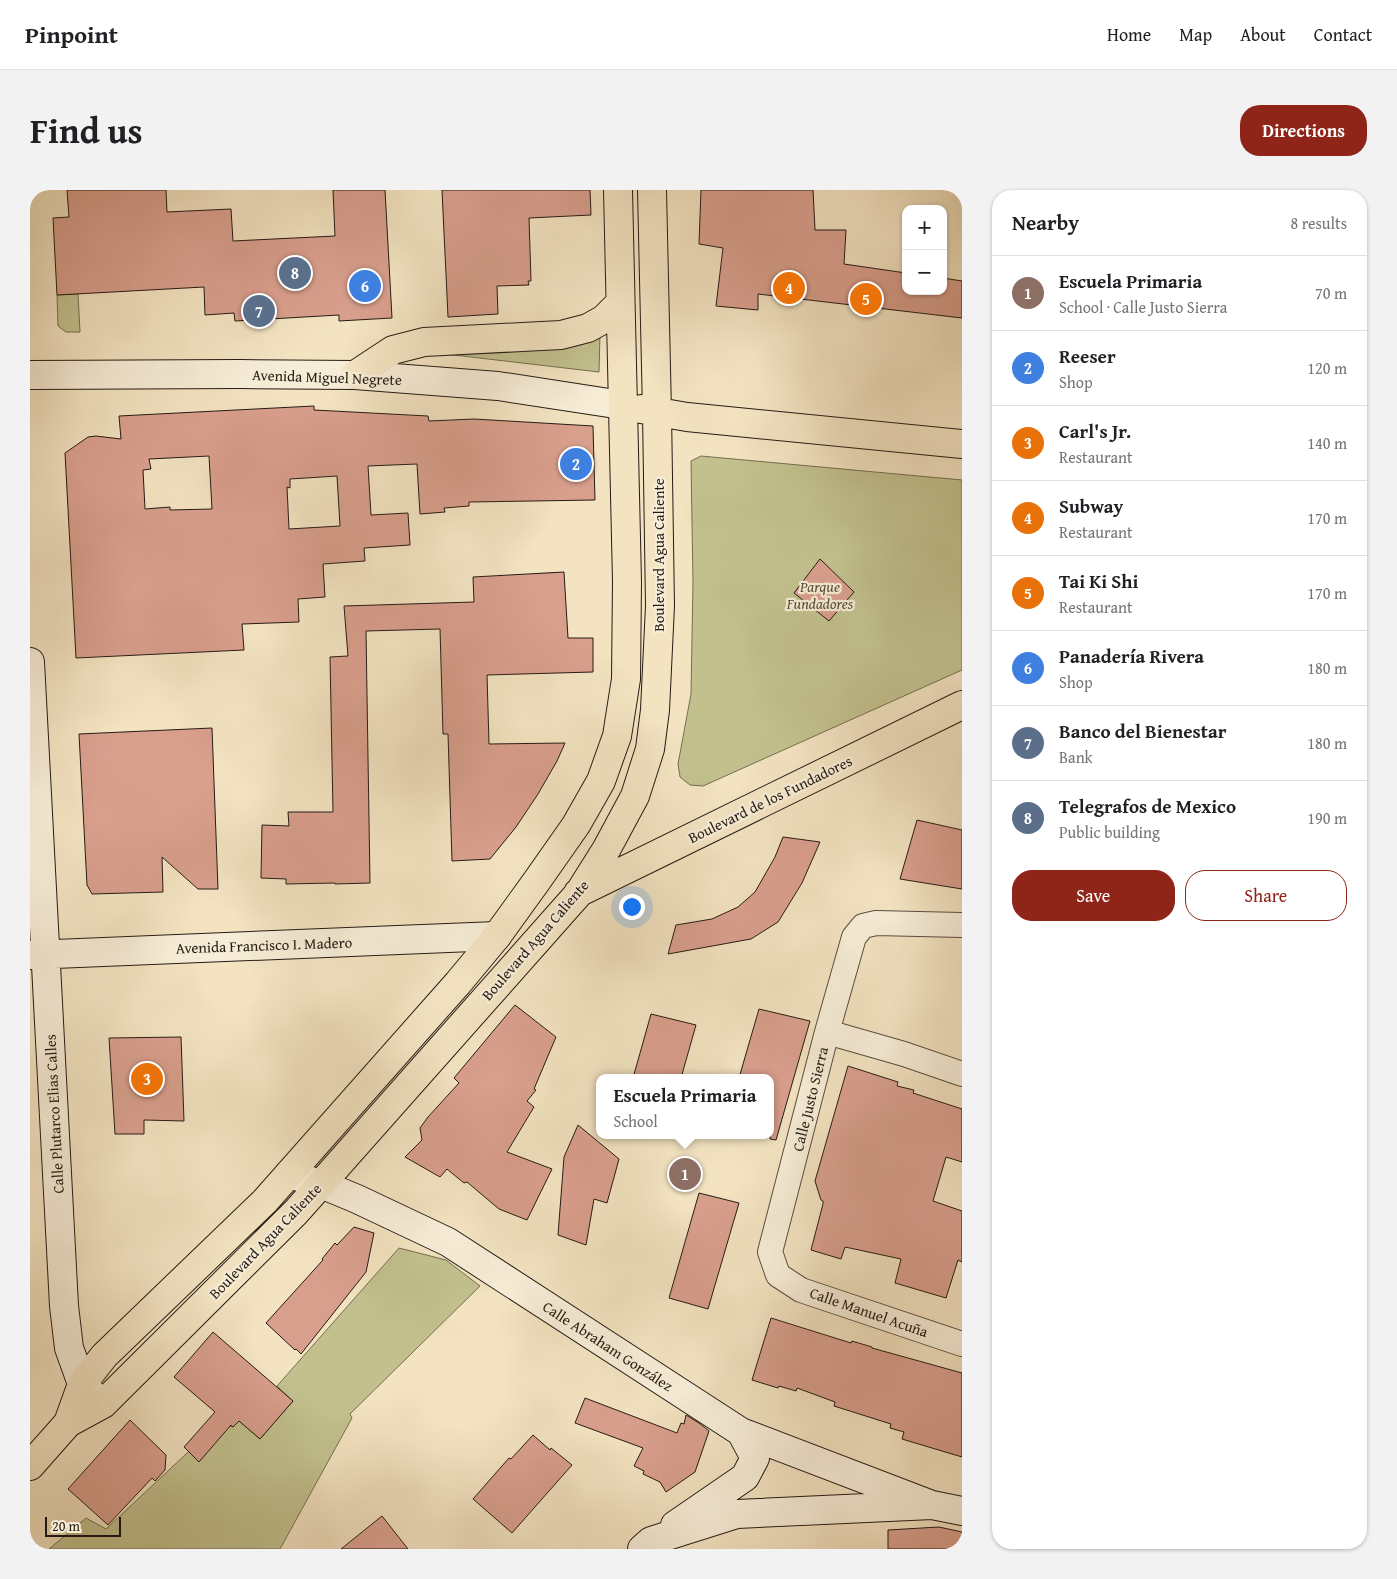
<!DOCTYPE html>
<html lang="en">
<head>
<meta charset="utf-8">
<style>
	:root { --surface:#fff; --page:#f2f2f2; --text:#202124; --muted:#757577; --line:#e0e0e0; --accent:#8f2418 }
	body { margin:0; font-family:"Gentium Book Plus",serif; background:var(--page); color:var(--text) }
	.controls { position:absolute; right:15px; top:15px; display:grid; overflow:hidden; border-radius:10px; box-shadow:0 1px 4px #0004 }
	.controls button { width:45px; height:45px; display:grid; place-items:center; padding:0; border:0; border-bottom:1px solid var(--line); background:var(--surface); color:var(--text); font:25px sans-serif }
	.scale { position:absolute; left:15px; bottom:12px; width:76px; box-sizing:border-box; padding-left:5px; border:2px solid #251b14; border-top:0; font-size:14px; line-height:18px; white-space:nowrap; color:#251b14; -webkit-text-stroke:4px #f7edd7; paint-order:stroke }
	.you { position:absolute; left:601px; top:716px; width:18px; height:18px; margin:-12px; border:4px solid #fff; border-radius:50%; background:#1a73e8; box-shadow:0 0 0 8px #1a73e833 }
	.badge { display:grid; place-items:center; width:32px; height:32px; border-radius:50%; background:var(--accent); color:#fff; font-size:16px; font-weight:700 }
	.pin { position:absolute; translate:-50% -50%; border:2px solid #fff; box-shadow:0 1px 5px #0006 }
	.popup { position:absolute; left:566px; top:884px; width:178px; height:65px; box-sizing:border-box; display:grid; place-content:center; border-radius:10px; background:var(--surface); filter:drop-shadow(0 1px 4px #0005); font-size:16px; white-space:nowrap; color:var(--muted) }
	.popup b { font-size:19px; color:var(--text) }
	.popup::after { content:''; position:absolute; left:50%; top:100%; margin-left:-10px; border:10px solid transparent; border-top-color:var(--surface) }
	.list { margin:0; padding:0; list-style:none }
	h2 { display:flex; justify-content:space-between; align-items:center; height:65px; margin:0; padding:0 20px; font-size:21px }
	h2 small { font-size:16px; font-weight:400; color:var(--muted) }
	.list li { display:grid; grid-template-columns:32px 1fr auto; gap:15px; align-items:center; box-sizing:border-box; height:75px; padding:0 20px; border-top:1px solid var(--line) }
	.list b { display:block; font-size:19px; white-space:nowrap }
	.list p { margin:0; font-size:16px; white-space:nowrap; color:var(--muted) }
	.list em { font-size:16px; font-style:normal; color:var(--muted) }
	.actions { display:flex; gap:10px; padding:15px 20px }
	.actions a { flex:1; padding:11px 0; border:1px solid var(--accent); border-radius:20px; text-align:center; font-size:18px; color:var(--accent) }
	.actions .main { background:var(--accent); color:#fff }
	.map { position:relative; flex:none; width:932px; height:1359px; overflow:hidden; border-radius:20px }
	header { display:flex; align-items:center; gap:30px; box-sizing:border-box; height:70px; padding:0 25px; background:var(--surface); border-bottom:1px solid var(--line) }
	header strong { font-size:24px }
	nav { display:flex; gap:28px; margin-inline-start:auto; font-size:18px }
	.intro { display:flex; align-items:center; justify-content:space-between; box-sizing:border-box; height:120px; padding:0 30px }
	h1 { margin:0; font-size:35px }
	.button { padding:12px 22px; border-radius:20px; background:var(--accent); color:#fff; font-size:18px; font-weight:700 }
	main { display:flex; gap:30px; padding:0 30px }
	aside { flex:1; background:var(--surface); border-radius:20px; box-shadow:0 1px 4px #0004 }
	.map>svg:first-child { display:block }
	.green { fill:#c2c18e; stroke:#746e51 }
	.building { fill:#d99f8d; stroke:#251b14; fill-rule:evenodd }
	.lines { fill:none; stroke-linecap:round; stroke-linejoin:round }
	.street-casing { stroke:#584d3f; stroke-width:26 }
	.secondary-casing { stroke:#251b14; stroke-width:30 }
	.primary-casing { stroke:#251b14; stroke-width:30 }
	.street { stroke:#f7edd7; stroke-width:24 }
	.secondary { stroke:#f7edd7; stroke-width:28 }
	.primary { stroke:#f3e3c1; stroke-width:28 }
	.labels { text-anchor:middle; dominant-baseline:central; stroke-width:4.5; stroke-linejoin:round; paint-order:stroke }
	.street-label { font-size:15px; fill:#251b14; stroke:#f7edd7 }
	.park-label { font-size:15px; font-style:italic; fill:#544d39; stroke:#f7edd7 }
</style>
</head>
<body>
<header>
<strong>Pinpoint</strong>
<nav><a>Home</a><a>Map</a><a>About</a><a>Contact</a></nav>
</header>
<div class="intro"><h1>Find us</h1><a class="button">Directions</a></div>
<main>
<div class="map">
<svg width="932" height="1359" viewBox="0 0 932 1359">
	<rect width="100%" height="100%" fill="#f3e3c1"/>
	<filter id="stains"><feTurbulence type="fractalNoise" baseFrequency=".004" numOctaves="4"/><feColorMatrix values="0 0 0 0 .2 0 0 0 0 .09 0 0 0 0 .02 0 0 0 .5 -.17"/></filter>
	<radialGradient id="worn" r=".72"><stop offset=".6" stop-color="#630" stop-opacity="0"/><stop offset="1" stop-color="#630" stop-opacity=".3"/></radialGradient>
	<path class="green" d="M48,104L50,142H36L28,136L27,105Z
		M570,144L569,182L398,162Z
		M671,266L932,290V480L673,596L660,595L650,587L648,574L661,504L663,392L661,271Z
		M369,1058L416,1070L450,1096L320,1224L322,1228L250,1359H19L56,1328L76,1339L188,1234L203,1237L209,1231L230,1249L263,1211L247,1196Z"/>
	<path class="building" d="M37,0H136L137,22L201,19L203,51L305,46L303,0H355L362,128L309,131V125L205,131L204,123L175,125L174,97L27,105L23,28L39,27Z
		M412,0H560L561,25L499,28L501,91H498L499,95L467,96L468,124L418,127Z
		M671,0H783L785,40H816L814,74L876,83V101H913V88L932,91V128L728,104V120L686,116L693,58L669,54Z
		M284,216V220L398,226L399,231L444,229L563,236L565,310L439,312V316L414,318L415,322L390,324L387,274L338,276L341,325L378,323L380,355L334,358L335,371L293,374L295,407L268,409L269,432L212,434L214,460L46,468L35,263L58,247L66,246L91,249L89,226ZM179,266L182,319L140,320V317L115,319L113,280L121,279L119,269ZM307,286L310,336L259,339L257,297L260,298V289Z
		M790,369L824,402L799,431L764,403Z
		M534,382L538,448H563V482L457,485L459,554L535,553L527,571L508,604L486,637L460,669L422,671L418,544H413L410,439L336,441L340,693L305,694V693L256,694V689L231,688L232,635L259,636L258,622H303L300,467L318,466L314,416L444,412L443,387Z
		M182,538L188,699H168L132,667L133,702L62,704L57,695L49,544Z
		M887,630L932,640V699L870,689Z
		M753,647L790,652L772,693L748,732L721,749L638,764L646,735L682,729L708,717L725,702L745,667Z
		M485,815L526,847L504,899L506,900L497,911L504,917L477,962L522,979L497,1030L469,1019L437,992L434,993L417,979L410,987L375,967L392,950L390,938L398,927L429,893L424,888Z
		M729,819L780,831L746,950L740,949V888H709Z
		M621,824L666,835L651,888H603Z
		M151,847L154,931L114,930V944H85L79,848Z
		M818,876L868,892L867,896L884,900L883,903L932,919V972L916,967L903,1011L932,1021V1072L928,1070L916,1108L865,1093L871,1069L815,1057L811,1069L781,1060L793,1014V1011L791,1010L785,991Z
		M548,935L589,969L577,1013L564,1009L556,1055L528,1045L534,967Z
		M669,1003L709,1013L678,1119L639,1108Z
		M324,1037L344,1043L336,1082L271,1164L266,1159L265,1160L236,1133L293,1070L292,1069L305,1053L307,1055Z
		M741,1128L821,1153L822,1151L842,1157V1158L932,1183V1267L872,1249L874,1242L860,1238L861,1234L804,1216L805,1212L767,1198L766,1201L749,1196L748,1198L722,1190Z
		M183,1142L263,1211L230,1249L209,1231L203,1237L201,1235L169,1272L154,1257L185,1222L144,1187Z
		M555,1208L647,1243L651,1233L654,1234L656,1225L669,1233L679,1241L665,1282L636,1302L630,1292L613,1284L614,1281L604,1276L613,1258L545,1233Z
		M100,1230L136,1265L135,1280L125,1291L122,1288L78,1335L38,1299Z
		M503,1245L520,1260L521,1258L542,1275L482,1343L443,1309L479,1268L481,1269Z
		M352,1326L378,1359H311Z
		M909,1337L932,1342V1359H858V1340Z"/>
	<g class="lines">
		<defs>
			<path id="street" d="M932,735L846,733L833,736L824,747L797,842L740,1062L748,1085L771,1100L932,1154
				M797,842L874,864L932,884"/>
			<path id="secondary" d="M0,185L209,184L325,185L468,196L592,215
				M0,472L34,1116L39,1158L52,1194L67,1209
				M0,765L467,746
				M259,984L291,994L327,1009L418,1052L711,1242L902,1315
				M645,1335L715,1287L725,1268L711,1242
				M612,1359L621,1351L707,1324L902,1315L932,1321"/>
			<path id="primary" d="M325,185L363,160L394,152L531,145L558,138L574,129L589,114
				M611,219L657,227L932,254
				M548,703L932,515
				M38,1233L52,1194L74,1166L235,1011L428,793L467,746L506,692L546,635L571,591L587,546L596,489L597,392L588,0
				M0,1276L38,1233L73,1214L266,1022L291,994L549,703L576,660L605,606L620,559L625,520L630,416L627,222L622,0"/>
		</defs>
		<use href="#street" class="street-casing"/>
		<use href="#secondary" class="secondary-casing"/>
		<use href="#primary" class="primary-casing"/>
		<use href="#street" class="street"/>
		<use href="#secondary" class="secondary"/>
		<use href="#primary" class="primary"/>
	</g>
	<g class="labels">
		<g class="street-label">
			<text transform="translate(297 187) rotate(2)">Avenida Miguel Negrete</text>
			<text transform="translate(628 365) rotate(-90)">Boulevard Agua Caliente</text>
			<text transform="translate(740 609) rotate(-26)">Boulevard de los Fundadores</text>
			<text transform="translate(505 750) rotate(-49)">Boulevard Agua Caliente</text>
			<text transform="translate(234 755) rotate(-2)">Avenida Francisco I. Madero</text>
			<text transform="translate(780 909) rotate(-76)">Calle Justo Sierra</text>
			<text transform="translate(24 924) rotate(-93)">Calle Plutarco Elias Calles</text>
			<text transform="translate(235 1051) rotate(-46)">Boulevard Agua Caliente</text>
			<text transform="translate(839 1122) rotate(19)">Calle Manuel Acuña</text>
			<text transform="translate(578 1156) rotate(33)">Calle Abraham González</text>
		</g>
		<g class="park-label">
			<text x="790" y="396">Parque<tspan x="790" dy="17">Fundadores</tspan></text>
		</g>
	</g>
	<rect width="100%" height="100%" filter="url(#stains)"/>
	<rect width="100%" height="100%" fill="url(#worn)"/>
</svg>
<div class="controls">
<button>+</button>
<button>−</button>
</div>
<div class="scale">20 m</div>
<div class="you"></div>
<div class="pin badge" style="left:655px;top:984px;background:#8d6e63">1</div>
<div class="popup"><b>Escuela Primaria</b>School</div>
<div class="pin badge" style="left:546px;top:274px;background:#3f7fe0">2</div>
<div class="pin badge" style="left:117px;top:889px;background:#e8710a">3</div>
<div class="pin badge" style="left:759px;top:98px;background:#e8710a">4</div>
<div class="pin badge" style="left:836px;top:109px;background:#e8710a">5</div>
<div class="pin badge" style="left:335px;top:96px;background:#3f7fe0">6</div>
<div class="pin badge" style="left:229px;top:121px;background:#5c6f8a">7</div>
<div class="pin badge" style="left:265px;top:83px;background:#5c6f8a">8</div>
</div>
<aside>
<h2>Nearby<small>8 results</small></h2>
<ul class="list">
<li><span class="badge" style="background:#8d6e63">1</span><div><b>Escuela Primaria</b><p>School · Calle Justo Sierra</p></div><em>70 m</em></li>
<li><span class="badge" style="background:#3f7fe0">2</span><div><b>Reeser</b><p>Shop</p></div><em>120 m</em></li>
<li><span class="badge" style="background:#e8710a">3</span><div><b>Carl's Jr.</b><p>Restaurant</p></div><em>140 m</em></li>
<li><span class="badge" style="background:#e8710a">4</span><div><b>Subway</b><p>Restaurant</p></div><em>170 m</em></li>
<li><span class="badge" style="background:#e8710a">5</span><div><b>Tai Ki Shi</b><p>Restaurant</p></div><em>170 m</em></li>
<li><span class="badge" style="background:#3f7fe0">6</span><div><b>Panadería Rivera</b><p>Shop</p></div><em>180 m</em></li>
<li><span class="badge" style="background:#5c6f8a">7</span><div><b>Banco del Bienestar</b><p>Bank</p></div><em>180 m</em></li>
<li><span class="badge" style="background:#5c6f8a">8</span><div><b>Telegrafos de Mexico</b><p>Public building</p></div><em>190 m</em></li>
</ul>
<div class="actions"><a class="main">Save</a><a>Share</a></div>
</aside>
</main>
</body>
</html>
